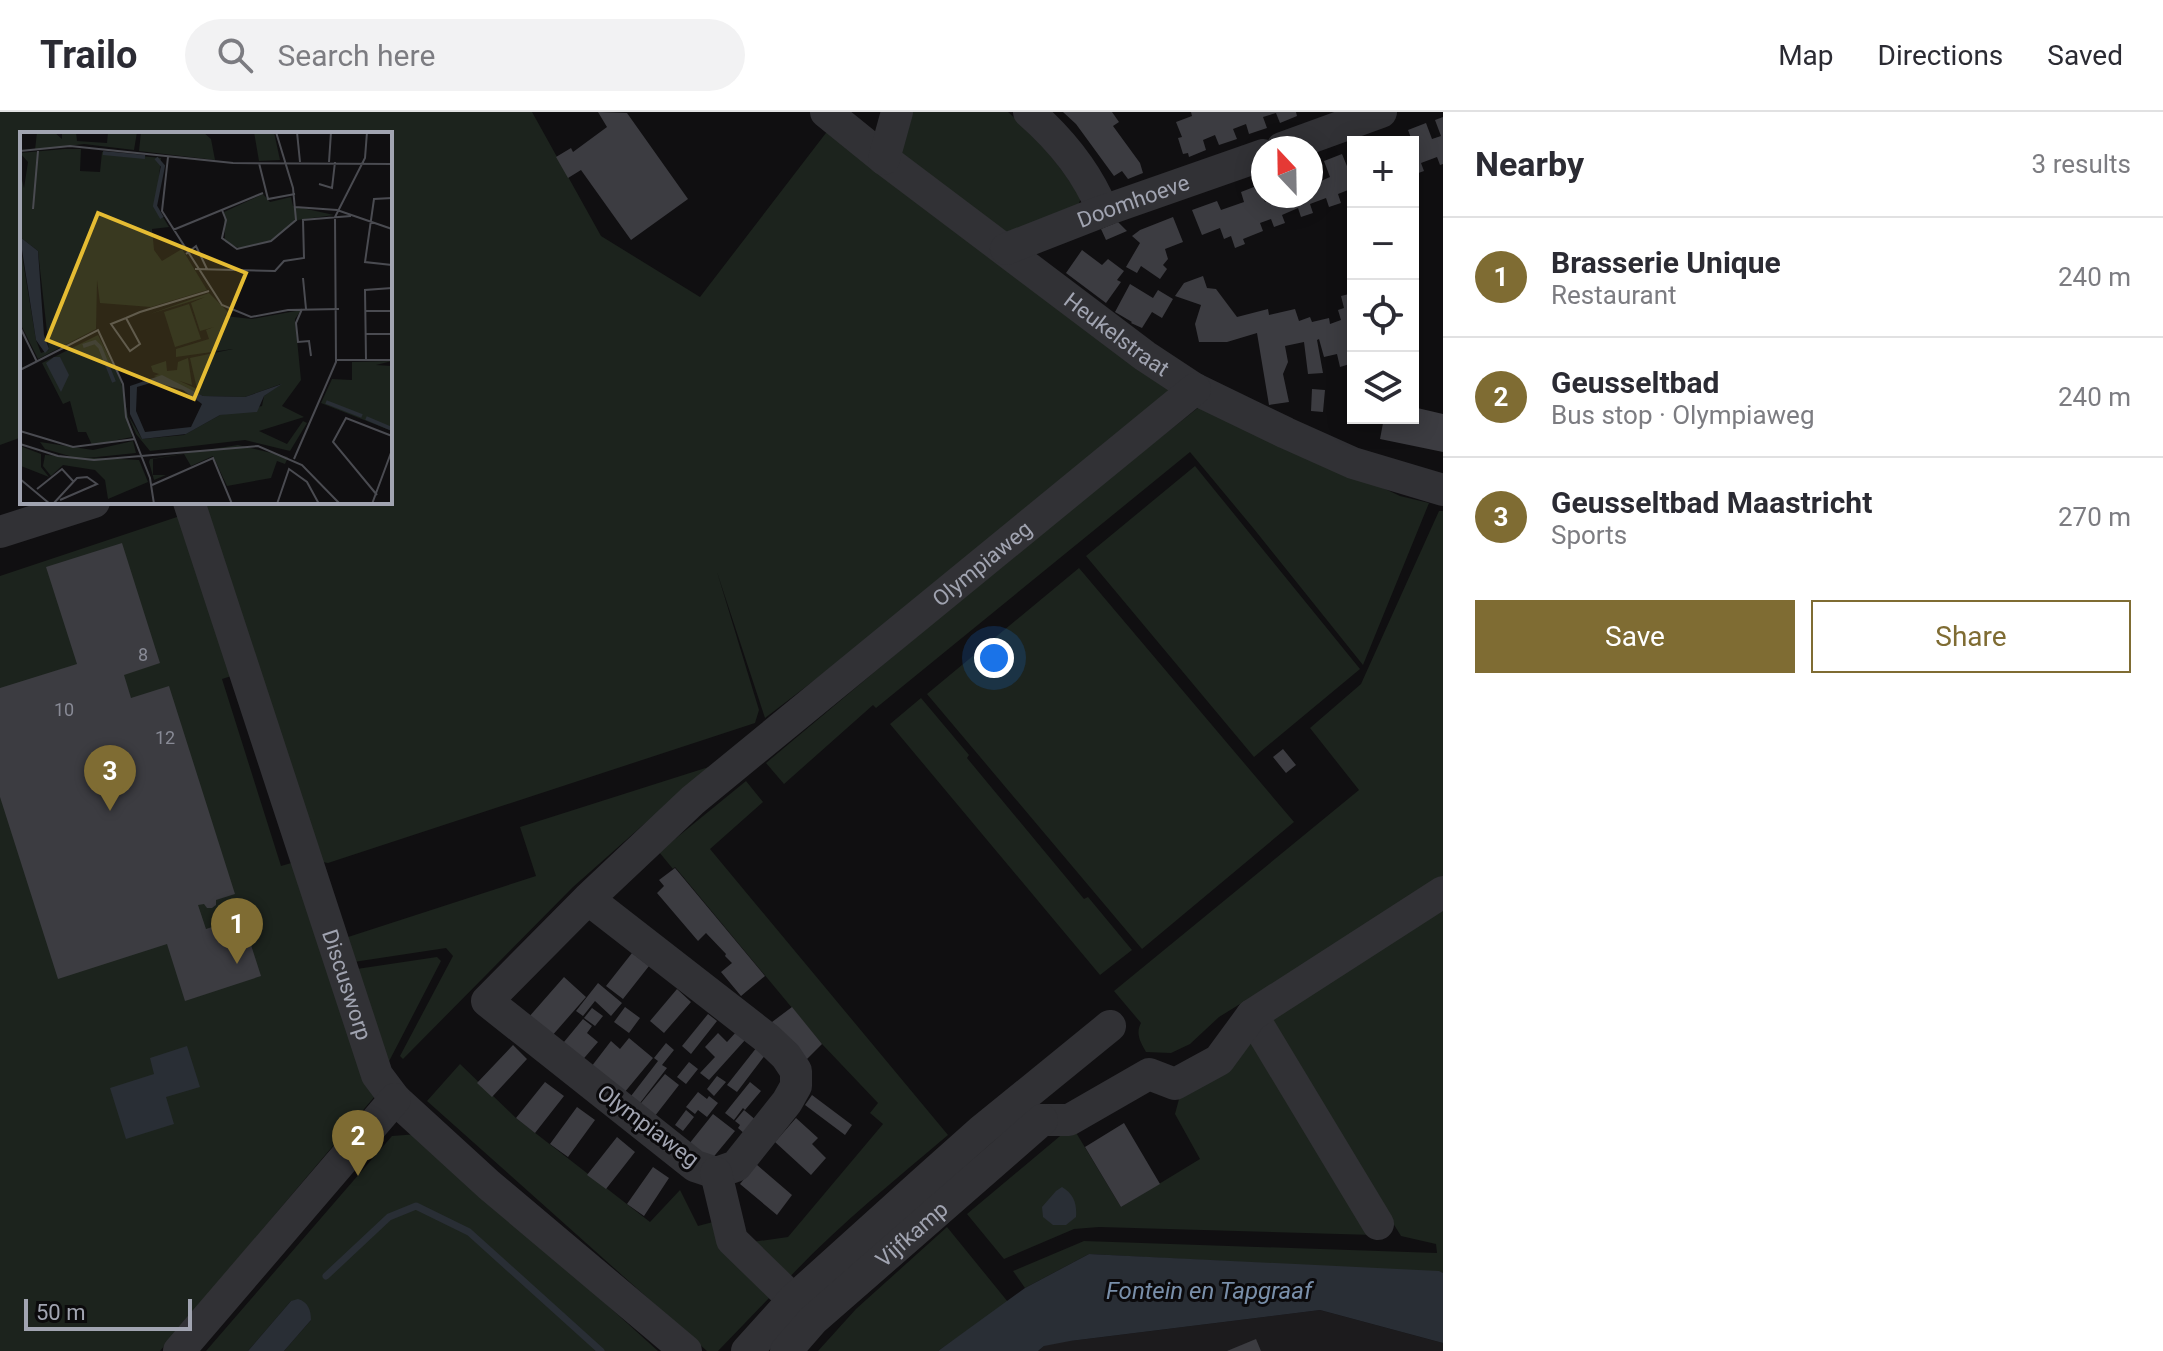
<!DOCTYPE html>
<html lang="en">
<head>
<meta charset="utf-8">
<style>
	:root { --surface:#fff; --page:#f2f2f3; --text:#2b2b33; --muted:#7c7c81; --line:#e1e1e2; --accent:#7f6c33 }
	body { margin:0; font-family:Roboto,sans-serif; background:var(--page); color:var(--text) }
	.controls { position:absolute; right:24px; top:24px; display:grid; overflow:hidden; border-radius:0px; box-shadow:0 4px 20px #0003 }
	.controls button { width:72px; height:72px; display:grid; place-items:center; padding:0; border:0; border-bottom:2px solid var(--line); background:var(--surface); color:var(--text); font:40px sans-serif }
	.compass { position:absolute; left:1251px; top:24px; width:72px; height:72px; border-radius:50%; background:var(--surface); box-shadow:0 4px 20px #0003; rotate:338deg }
	.scale { position:absolute; left:24px; bottom:20px; width:168px; box-sizing:border-box; padding-left:8px; border:4px solid #a1a4b1; border-top:0; font-size:22px; line-height:28px; white-space:nowrap; color:#a1a4b1; -webkit-text-stroke:6px #0b0a0c; paint-order:stroke }
	.you { position:absolute; left:994px; top:546px; width:28px; height:28px; margin:-20px; border:6px solid #fff; border-radius:50%; background:#1a73e8; box-shadow:0 0 0 12px #1a73e833 }
	.badge { display:grid; place-items:center; width:52px; height:52px; border-radius:50%; background:var(--accent); color:#fff; font-size:26px; font-weight:700 }
	.pin { position:absolute; translate:-50% -66px; filter:drop-shadow(0 2px 4px #0008) }
	.pin::after { content:''; position:absolute; top:42px; width:28px; height:24px; background:inherit; clip-path:polygon(0 0,100% 0,50% 100%) }
	.list { margin:0; padding:0; list-style:none }
	h2 { display:flex; justify-content:space-between; align-items:center; height:104px; margin:0; padding:0 32px; font-size:34px }
	h2 small { font-size:26px; font-weight:400; color:var(--muted) }
	.list li { display:grid; grid-template-columns:52px 1fr auto; gap:24px; align-items:center; box-sizing:border-box; height:120px; padding:0 32px; border-top:2px solid var(--line) }
	.list b { display:block; font-size:30px; white-space:nowrap }
	.list p { margin:0; font-size:26px; white-space:nowrap; color:var(--muted) }
	.list em { font-size:26px; font-style:normal; color:var(--muted) }
	.actions { display:flex; gap:16px; padding:24px 32px }
	.actions a { flex:1; padding:18px 0; border:2px solid var(--accent); border-radius:0px; text-align:center; font-size:28px; color:var(--accent) }
	.actions .main { background:var(--accent); color:#fff }
	.icon { flex:none; width:44px; height:44px; fill:none; stroke:currentColor; stroke-width:2; stroke-linecap:round; stroke-linejoin:round }
	.map { position:relative; flex:none; width:1443px; height:1239px; overflow:hidden }
	header { display:flex; align-items:center; gap:48px; box-sizing:border-box; height:112px; padding:0 40px; background:var(--surface); border-bottom:2px solid var(--line) }
	header strong { font-size:38px }
	nav { display:flex; gap:44px; margin-inline-start:auto; font-size:28px }
	.search { width:560px; height:72px; background:var(--page); display:flex; align-items:center; gap:20px; box-sizing:border-box; padding:0 28px; border-radius:44px; color:var(--muted); font-size:30px }
	main { display:flex }
	aside { flex:1; background:var(--surface) }
	.map>svg:first-child { display:block }
	.built { fill:#1c1b1d }
	.green { fill:#1c231d }
	.water { fill:#292e35 }
	.lines { fill:none; stroke-linecap:round; stroke-linejoin:round }
	.stream { stroke:#292e35; stroke-width:7 }
	.building { fill:#3c3c41 }
	.minor { stroke:#313135; stroke-width:32 }
	.labels { text-anchor:middle; dominant-baseline:central; stroke-width:6; stroke-linejoin:round; paint-order:stroke }
	.number-label { font-size:18px; fill:#888a95 }
	.street-label { font-size:22px; fill:#a1a4b1; stroke:#0b0a0c }
	.water-label { font-size:24px; font-style:italic; fill:#798faa; stroke:#0b0a0c }
	.inset-river { fill:none; stroke:#292e35; stroke-width:4 }
	.inset-road { fill:none; stroke:#4a4b51; stroke-width:2 }
	.view { fill:#e5bc33; fill-opacity:0.15; stroke:#e5bc33; stroke-width:4 }
	.inset-edge { fill:none; stroke:#a1a4b1; stroke-width:4 }
</style>
</head>
<body>
<header>
<strong>Trailo</strong>
<div class="search"><svg class="icon" aria-label="search" viewBox="0 0 24 24"><circle cx="10" cy="10" r="6"/><path d="M15 15l6 6"/></svg>Search here</div>
<nav><a>Map</a><a>Directions</a><a>Saved</a></nav>
</header>
<main>
<div class="map">
<svg width="1443" height="1239" viewBox="0 0 1443 1239">
	<rect width="100%" height="100%" fill="#100f11"/>
	<path class="built" d="M1025,1176L1070,1229L1320,1198L1443,1231V1239H1038L1044,1234Z"/>
	<path class="green" d="M0,0H532L601,124L700,185L829,17L1175,278L1007,421L765,606L717,460L759,598L755,611L328,751L307,747L244,560L222,567L281,754L295,750L375,984L160,1239H0V464L192,400L206,393V390H390V22H22V325L0,333Z
		M909,0H1008C1039,27 1059,52 1081,86L1077,96L1006,122L896,37Z
		M1204,291L1400,384L1429,391L1363,553L1254,417L1190,340L876,596L873,593L784,672L766,651L1034,426Z
		M1195,354L1360,557L1254,645L1086,444Z
		M1439,399H1443V767L1219,905L1190,932L1171,941L1146,940C1141,931 1135,922 1141,911L1114,879L1359,678L1310,616L1361,572Z
		M1079,456L1294,710L1142,837L927,582Z
		M921,586L969,643L967,646L1084,787L1088,785L1132,838L1100,863L890,612Z
		M715,653L643,713L573,775L403,947L400,944L453,844L446,836L347,851L345,826L536,764L520,715Z
		M746,669L763,690L710,737L948,1023C893,1070 836,1115 786,1169L745,1131L788,1125L883,1012L870,1001L878,991L822,932L675,755L673,757L659,740Z
		M1443,788V1161L1089,1142L1025,1176L1013,1159L1084,1129L1437,1141L1436,1132L1401,1124L1265,905Z
		M437,845L441,849L384,959L350,858Z
		M1250,916L1374,1123L1099,1115L1074,1117L1004,1147L967,1102L1072,1014L1121,1095L1200,1047L1175,1002L1182,976Z
		M460,952L516,1006L650,1110L680,1078L698,1114L713,1110L772,1183L718,1239H707L427,989Z
		M418,1022L658,1239H284L311,1208L291,1189L248,1239H206L392,1024Z
		M947,1115L1008,1190L938,1239H818L856,1197Z"/>
	<path class="water" d="M187,934L200,975L166,985L174,1012L126,1027L110,976L154,962L150,946Z
		M1062,1075C1074,1082 1077,1092 1076,1105L1066,1113H1053L1043,1105L1042,1095L1056,1079Z
		M1089,1142L1439,1159L1443,1161V1231L1320,1198L1070,1229L1044,1234L1038,1239H938L1025,1176Z
		M298,1187C308,1190 311,1198 311,1208L284,1239H248L291,1189Z"/>
	<g class="lines">
		<path class="stream" d="M326,1164L389,1105L416,1094L469,1120L601,1239"/>
	</g>
	<path class="building" d="M598,0L627,1L688,87L631,128L581,58L568,66L556,45L571,36L573,40L607,15Z
		M1063,0H1112L1119,10L1113,14L1140,51L1143,61L1128,67L1122,59L1114,64L1076,12Z
		M1191,0H1296L1297,4L1280,11L1276,1L1263,5L1267,16L1249,22L1246,12L1233,17L1237,27L1219,33L1215,23L1203,28L1206,38L1189,45L1188,41L1183,42L1178,26L1182,25L1176,10L1192,4Z
		M1443,5V52L1440,53L1437,45L1421,51L1424,59L1413,63L1414,34L1408,18L1426,11L1432,27L1441,24L1435,8Z
		M1342,42L1349,59L1353,57V76L1338,82L1341,91L1329,95L1326,86L1310,92L1313,101L1301,105L1298,96L1282,103L1285,111L1274,115L1271,107L1260,111L1263,119L1243,127L1245,132L1235,136L1231,124L1224,127L1220,116L1202,123L1192,98L1217,89L1221,98L1244,90L1241,80L1259,73L1265,90L1275,86L1274,84H1311V54L1315,52L1321,69L1330,65L1324,49Z
		M1173,105L1183,130L1165,137L1168,147L1163,153L1167,157L1160,167L1141,154L1137,161L1126,155L1140,131L1132,124L1140,118Z
		M1118,110L1127,119L1106,128L1101,117Z
		M1082,138L1102,153L1108,147L1124,159L1117,168L1121,170L1106,191L1066,161Z
		M1203,164L1207,176L1216,177L1237,205L1268,197L1269,203L1295,197L1299,209L1310,205L1312,210L1329,206L1330,212L1341,208L1338,198L1344,196L1341,184L1353,181V251L1340,255L1337,242L1324,245L1319,227L1317,228L1323,261L1308,262L1304,230L1285,234L1288,250L1283,262L1289,290L1269,293L1257,221L1227,230H1199L1195,212L1201,193L1175,184L1184,171Z
		M1130,172L1153,186L1158,178L1173,187L1162,206L1152,200L1142,216L1131,211L1132,210L1115,200Z
		M1312,277L1325,278L1323,300L1311,299Z
		M1413,295L1443,302V340L1380,327L1384,306H1413Z
		M122,431L160,551L124,563L131,586L169,574L235,782L216,788V793L212,796H207L204,792L198,793L206,817L242,805L261,864L185,889L167,832L58,867L0,685V576L77,552L46,455Z
		M1283,637L1296,653L1286,661L1273,645Z
		M675,756L765,864L741,884L721,860L732,851L725,844L726,842L706,821L698,829L657,781L664,774L659,768Z
		M632,841L649,854L623,887L606,874Z
		M564,865L586,885L551,925L528,906Z
		M598,871L622,891L611,904L595,889L583,904L576,899Z
		M677,877L691,890L664,921L650,909Z
		M625,895L640,906L629,921L614,910Z
		M792,895L822,932L804,950L768,913Z
		M592,896L603,904L595,914L584,906Z
		M708,902L717,909L691,942L682,934Z
		M583,907L592,914L587,921L598,930L579,952L559,936Z
		M737,919L746,927L709,968L700,961L715,945L705,935L718,921L727,930Z
		M629,926L653,946L619,987L588,959L611,929L620,937Z
		M666,931L674,938L662,953L667,956L640,991L631,984L658,949L654,946Z
		M513,933L527,947L492,985L477,971Z
		M757,935L766,942L737,980L727,973Z
		M689,950L698,957L686,972L677,965Z
		M665,962L679,973L651,1009L636,997Z
		M717,964L726,970L714,984L707,977Z
		M545,970L564,984L535,1021L516,1006Z
		M750,970L761,979L745,998L743,996L734,1008L725,1001Z
		M698,980L707,987L709,984L718,991L707,1005L698,998L695,1002L686,995Z
		M812,983L852,1013L845,1023L805,993Z
		M577,995L595,1008L568,1045L550,1032Z
		M686,998L694,1005L683,1019L675,1013Z
		M744,998L757,1009L746,1023L738,1016L740,1013L735,1009Z
		M713,1002L735,1019L706,1054L685,1037Z
		M796,1006L818,1026L812,1032L826,1046L811,1063L775,1030Z
		M1124,1011L1160,1072L1121,1095L1085,1035Z
		M617,1025L635,1040L606,1077L587,1063Z
		M756,1052L792,1083L777,1103L740,1072Z
		M653,1055L669,1066L644,1104L627,1092Z
		M1256,1227L1261,1239H1227Z"/>
	<g class="lines">
		<g class="minor">
			<path id="s1" d="M826,0L884,47L1145,244L1195,277L1286,321L1353,351L1443,378"/>
			<path d="M1029,0C1061,28 1087,60 1103,99"/>
			<path d="M1282,36L1381,0"/>
			<path d="M884,47L897,0"/>
			<path id="s2" d="M1006,137L1103,99L1263,43"/>
			<path id="s3" d="M189,390L377,963L395,987L489,1073L686,1239"/>
			<path d="M0,420L94,390"/>
			<path id="s4" d="M588,787L768,927L786,944L796,959V974L787,990L736,1054L716,1061L695,1054L487,889L588,787L693,688L1195,277"/>
			<path d="M1252,903L1378,1112"/>
			<path d="M1042,1008H1069L1149,962L1175,972L1219,948L1252,903L1443,780"/>
			<path d="M716,1061L732,1128L809,1203"/>
			<path d="M179,1239L395,987"/>
			<path d="M747,1239L793,1188L925,1069L981,1019L1110,914"/>
			<path id="s5" d="M786,1239L813,1208L1042,1008"/>
		</g>
	</g>
	<g class="labels">
		<g class="number-label">
			<text x="143" y="542">8</text>
			<text x="64" y="597">10</text>
			<text x="165" y="625">12</text>
		</g>
		<g class="street-label">
			<text stroke="none"><textPath href="#s2" startOffset="136">Doomhoeve</textPath></text>
			<text stroke="none"><textPath href="#s1" startOffset="366">Heukelstraat</textPath></text>
			<text stroke="none"><textPath href="#s4" startOffset="1356">Olympiaweg</textPath></text>
			<text stroke="none"><textPath href="#s3" startOffset="508">Discusworp</textPath></text>
			<text transform="translate(648 1014) rotate(37)">Olympiaweg</text>
			<text stroke="none"><textPath href="#s5" startOffset="172">Vijfkamp</textPath></text>
		</g>
		<g class="water-label">
			<text x="1209" y="1179">Fontein en Tapgraaf</text>
		</g>
	</g>
	<g transform="translate(20 20)">
		<rect width="372" height="372" fill="#100f11"/>
		<path d="M17,0H34L42,7V0H56L57,9L87,11L88,0H117L114,18L64,12L15,18ZM121,0H183L191,7L195,28L119,19ZM234,0H254L260,28L239,29ZM44,17H61L60,39L80,40L82,20L141,26L136,74L149,95L132,97L134,118L142,129L162,117L187,158L131,175L80,171L77,148L76,197L18,227L0,191V111L16,208L21,221L29,218L18,119L0,105V40L4,56L8,30L0,21ZM243,62L250,70L271,65L273,74L314,83L278,88L250,109L219,116L205,110L204,80ZM189,161L208,180L205,184L232,187L281,178L275,187L281,248L262,274L284,285L239,299L267,312L283,289L287,291L270,319L225,308L130,319L116,302L108,283L122,307L164,303L200,283L242,274L244,264L261,252L225,265L183,264L134,244L142,241L177,257L170,226L213,217L156,225V217L189,207L186,198L194,195L180,199L171,171L185,165L130,182ZM169,172L181,207L155,215L144,180ZM78,203L101,249L112,305L72,313L66,300H58L50,269L43,272L22,231ZM168,226L172,253L133,240L131,234L146,229L147,239L157,238L158,230ZM372,229L356,233L372,234V299L301,271L312,247L332,248V230ZM113,309L116,321L77,325H53L25,317L20,310L73,318ZM218,313L268,325L265,332L257,329L251,346L207,354L193,324L171,334L164,322L133,327V343H146L134,348L129,330L130,327ZM0,314L21,322V335L29,345L1,334ZM25,323L119,328L128,350L88,367L85,348L75,338L43,333L31,344L23,334Z" fill="#1c231d"/>
		<path d="M0,105L18,119L24,203L29,217L25,221L16,208ZM34,225H40L49,243L41,260L26,231ZM142,243L183,264L225,265L262,252L244,264L237,280L200,283L166,302L122,307L110,282V254ZM134,250L163,258L182,272L171,295L125,300L116,279L117,255Z" fill="#292e35" fill-rule="evenodd"/>
		<path class="inset-river" d="M83,21L125,25M136,26L143,34L135,74L142,86M63,214L75,210L80,215L94,250M306,270L342,284M346,286L372,297"/>
		<path class="inset-road" d="M277,0L280,30M0,19L50,14L213,31L372,32M148,25L142,79L202,173L231,185L268,178L319,177M309,30L311,0M239,31L248,67L275,62M299,52L312,56L315,30M372,66L354,67L345,130L372,133M275,75L317,78L372,97M13,77L18,19M202,78L206,88L202,106L217,117L251,109L276,88L273,56L256,0M282,88L331,84M153,98L243,61M166,122L176,114L187,137M175,137L255,139L264,129L284,126L283,88M283,146L286,177M282,177L276,191L278,210L289,209L291,224M345,179H372M106,186L120,212L110,219L91,192L106,186L120,180L189,159M0,195L17,230M346,202H372M317,228H372M346,228L345,158L372,156M0,238L78,198L103,252L106,285L130,346L134,372M0,299L53,315L115,307M0,312L38,324L74,328L238,314L282,333L320,372M274,327L316,230L315,85L345,26L347,0M0,347L30,372M132,353L193,326L212,372M17,357L42,337L53,349M357,363L313,310L326,286L372,304M33,372L57,346L67,345L77,352L40,368M257,372L269,337L287,350L299,372M352,372L372,318"/>
		<path class="view" d="M78,81L226,141L174,267L27,208Z"/>
		<rect width="372" height="372" class="inset-edge"/>
	</g>
</svg>
<div class="controls">
<button>+</button>
<button>−</button>
<button><svg class="icon" aria-label="locate" viewBox="0 0 24 24"><circle cx="12" cy="12" r="6"/><path d="M12 2v4M12 18v4M2 12h4M18 12h4"/></svg></button>
<button><svg class="icon" aria-label="layers" viewBox="0 0 24 24"><path d="M12 4l9 5-9 5-9-5zM3 14l9 5 9-5"/></svg></button>
</div>
<svg class="compass" viewBox="-18 -18 36 36"><path d="M0-13l5 13h-10z" fill="#e53935"/><path d="M0 13l5-13h-10z" fill="#7c7c81"/></svg>
<div class="scale">50 m</div>
<div class="you"></div>
<div class="pin badge" style="left:237px;top:852px">1</div>
<div class="pin badge" style="left:358px;top:1064px">2</div>
<div class="pin badge" style="left:110px;top:699px">3</div>
</div>
<aside>
<h2>Nearby<small>3 results</small></h2>
<ul class="list">
<li><span class="badge">1</span><div><b>Brasserie Unique</b><p>Restaurant</p></div><em>240 m</em></li>
<li><span class="badge">2</span><div><b>Geusseltbad</b><p>Bus stop · Olympiaweg</p></div><em>240 m</em></li>
<li><span class="badge">3</span><div><b>Geusseltbad Maastricht</b><p>Sports</p></div><em>270 m</em></li>
</ul>
<div class="actions"><a class="main">Save</a><a>Share</a></div>
</aside>
</main>
</body>
</html>
